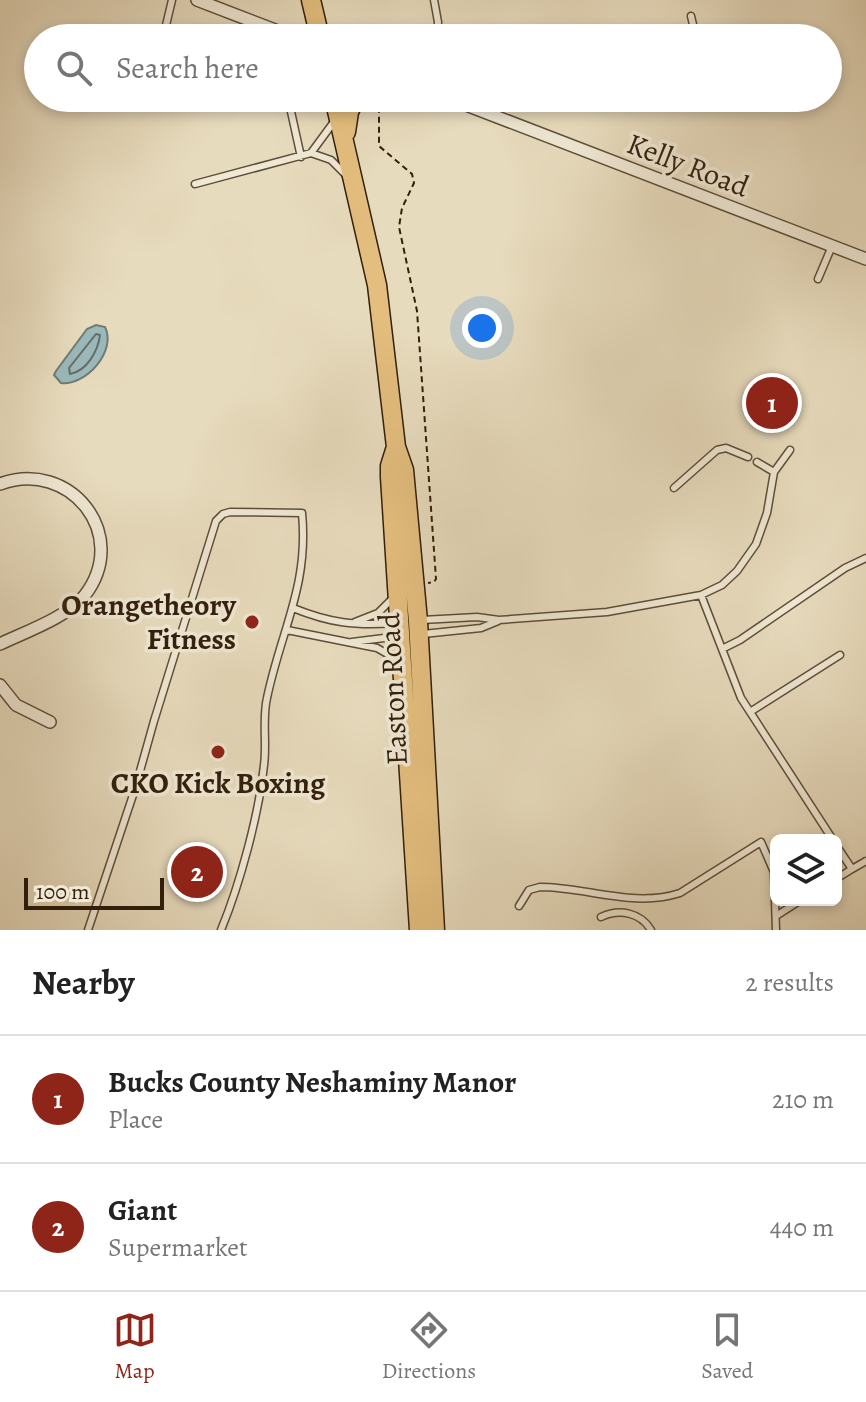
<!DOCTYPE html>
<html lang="en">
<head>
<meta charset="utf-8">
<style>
	:root { --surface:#fff; --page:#f2f2f2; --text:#222; --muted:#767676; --line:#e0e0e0; --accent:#8f2418 }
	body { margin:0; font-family:Alegreya,serif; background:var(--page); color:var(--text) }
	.controls { position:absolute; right:24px; bottom:24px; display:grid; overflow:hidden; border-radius:12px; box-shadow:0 4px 12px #0003 }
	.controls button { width:72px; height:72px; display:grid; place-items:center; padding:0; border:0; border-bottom:2px solid var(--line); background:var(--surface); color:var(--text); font:40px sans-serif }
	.scale { position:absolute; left:24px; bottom:20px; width:140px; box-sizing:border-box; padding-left:8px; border:4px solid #321f0c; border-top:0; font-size:22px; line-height:28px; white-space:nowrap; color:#321f0c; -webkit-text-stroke:6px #efe8d4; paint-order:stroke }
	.you { position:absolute; left:482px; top:328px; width:28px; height:28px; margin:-20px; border:6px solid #fff; border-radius:50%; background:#1a73e8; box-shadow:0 0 0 12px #1a73e833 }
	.badge { display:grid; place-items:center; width:52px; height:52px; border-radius:50%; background:var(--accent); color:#fff; font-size:26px; font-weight:700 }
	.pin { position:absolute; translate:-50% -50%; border:4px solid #fff; box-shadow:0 2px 8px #0006 }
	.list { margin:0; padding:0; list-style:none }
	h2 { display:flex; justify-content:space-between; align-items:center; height:104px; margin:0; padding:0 32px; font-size:34px }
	h2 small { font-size:26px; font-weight:400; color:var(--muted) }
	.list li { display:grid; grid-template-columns:52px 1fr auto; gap:24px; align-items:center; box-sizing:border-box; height:128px; padding:0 32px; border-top:2px solid var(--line) }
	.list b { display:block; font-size:30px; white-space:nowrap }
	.list p { margin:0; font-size:26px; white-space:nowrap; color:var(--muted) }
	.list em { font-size:26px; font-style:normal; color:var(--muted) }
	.icon { flex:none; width:44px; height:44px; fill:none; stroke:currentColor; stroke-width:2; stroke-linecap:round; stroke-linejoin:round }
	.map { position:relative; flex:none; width:866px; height:930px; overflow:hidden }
	.search { position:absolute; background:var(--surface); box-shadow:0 4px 12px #0003; left:24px; right:24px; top:24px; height:88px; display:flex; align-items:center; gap:20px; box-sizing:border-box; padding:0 28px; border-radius:44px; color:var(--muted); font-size:30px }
	.sheet { height:360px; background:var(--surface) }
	nav { display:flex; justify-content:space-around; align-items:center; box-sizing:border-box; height:112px; border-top:2px solid var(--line); background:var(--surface); font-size:22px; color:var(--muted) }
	nav a { display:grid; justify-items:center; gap:4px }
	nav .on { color:var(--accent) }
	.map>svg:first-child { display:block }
	.water { fill:#9ab9bb; stroke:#707b75; stroke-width:2 }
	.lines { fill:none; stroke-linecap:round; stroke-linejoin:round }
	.shore { stroke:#666c64; stroke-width:2 }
	.service-casing { stroke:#5f4e38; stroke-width:9 }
	.minor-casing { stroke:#5f4e38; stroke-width:14 }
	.trunk-casing { stroke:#321f0c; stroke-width:21 }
	.path { stroke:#321f0c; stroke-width:2; stroke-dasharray:6 4; stroke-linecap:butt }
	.service { stroke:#efe8d4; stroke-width:6 }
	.minor { stroke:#efe8d4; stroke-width:11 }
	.trunk { stroke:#e4be7e; stroke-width:18 }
	.poi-dot { fill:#8f2418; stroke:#efe8d4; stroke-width:3 }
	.labels { text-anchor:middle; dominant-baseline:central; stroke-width:7; stroke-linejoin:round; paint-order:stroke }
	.street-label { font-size:30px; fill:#321f0c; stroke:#efe8d4 }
	.poi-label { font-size:30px; font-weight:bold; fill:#321f0c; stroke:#efe8d4; text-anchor:end }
</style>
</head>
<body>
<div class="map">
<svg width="866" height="930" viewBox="0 0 866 930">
	<rect width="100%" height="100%" fill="#e7dbbd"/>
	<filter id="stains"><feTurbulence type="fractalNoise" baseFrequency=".0025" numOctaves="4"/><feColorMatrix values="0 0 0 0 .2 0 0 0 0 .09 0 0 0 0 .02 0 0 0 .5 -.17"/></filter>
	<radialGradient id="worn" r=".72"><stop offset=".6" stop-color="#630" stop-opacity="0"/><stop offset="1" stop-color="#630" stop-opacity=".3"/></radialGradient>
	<path class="water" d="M96,325L105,327C117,351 86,386 61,383L54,375L56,371L87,329Z"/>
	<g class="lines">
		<path class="shore" d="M96,334L100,335C98,351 87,371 70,374L69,368Z"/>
		<defs>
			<path id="service" d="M434,0L438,22L437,38
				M691,16L694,29
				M163,38L172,0
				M245,38L251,21
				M288,98L301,157
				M311,153L331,160L345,174
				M195,184L311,153L336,119
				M818,279L832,246
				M774,472L790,450
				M674,488L717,450L726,448L748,457
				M701,595L741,698L833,840
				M293,608C330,623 355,626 395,623
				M422,620L477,617L499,620L607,612L701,595L722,585L737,571L756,544L767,513L774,472L757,462
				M355,622L378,613L392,599
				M287,630L377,648L398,660
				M423,634L481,628L498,621
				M352,642L400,636
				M722,649L740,640L845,568L866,558
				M750,712L840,655
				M836,845L852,869L836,879
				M852,869L866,861
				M519,906L529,890L540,887C587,887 634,908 680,893L761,842L774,872L776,930
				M776,916L801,900
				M601,917C620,908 641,913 651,930
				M88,930L135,789L154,721L216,521L223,514L230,512L302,513C309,586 281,630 267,698C262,719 267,743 264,765C259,814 240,884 221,930"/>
			<path id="minor" d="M197,0L296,38
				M448,98L866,259
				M0,484C70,458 131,535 85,595C68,617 25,632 0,644
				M0,685L16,705L50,722"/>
			<path id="trunk" d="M311,0L320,38
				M334,98L377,285L396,447L404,470L418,621L435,930
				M346,132L349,112L355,98
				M396,447L390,466V477L419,930"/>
		</defs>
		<use href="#service" class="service-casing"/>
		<use href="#minor" class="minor-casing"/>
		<use href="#trunk" class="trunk-casing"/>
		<path class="path" d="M373,98L379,112V146L412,174L414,183L402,208L399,227L417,311L436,579L434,582L428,583"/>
		<use href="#service" class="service"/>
		<use href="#minor" class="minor"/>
		<use href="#trunk" class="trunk"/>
	</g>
	<g class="poi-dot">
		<circle cx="252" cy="622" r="8"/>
		<circle cx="218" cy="752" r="8"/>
	</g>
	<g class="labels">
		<g class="street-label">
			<text transform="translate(688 165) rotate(21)">Kelly Road</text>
			<text transform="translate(393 689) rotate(-93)">Easton Road</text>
		</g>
		<g class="poi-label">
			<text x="236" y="605">Orangetheory<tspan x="236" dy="34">Fitness</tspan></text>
			<text x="218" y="783" text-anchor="middle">CKO Kick Boxing</text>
		</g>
	</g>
	<rect width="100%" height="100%" filter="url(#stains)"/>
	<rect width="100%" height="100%" fill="url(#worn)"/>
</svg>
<div class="controls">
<button><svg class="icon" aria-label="layers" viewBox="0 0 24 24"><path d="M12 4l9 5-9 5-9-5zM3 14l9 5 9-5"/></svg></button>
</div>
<div class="scale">100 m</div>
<div class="you"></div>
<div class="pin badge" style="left:772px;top:403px">1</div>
<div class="pin badge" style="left:197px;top:872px">2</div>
<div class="search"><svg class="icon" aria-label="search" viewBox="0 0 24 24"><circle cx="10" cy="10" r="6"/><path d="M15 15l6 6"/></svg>Search here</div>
</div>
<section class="sheet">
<h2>Nearby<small>2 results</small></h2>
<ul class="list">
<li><span class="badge">1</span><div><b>Bucks County Neshaminy Manor</b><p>Place</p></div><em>210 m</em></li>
<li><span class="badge">2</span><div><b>Giant</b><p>Supermarket</p></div><em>440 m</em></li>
</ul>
</section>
<nav>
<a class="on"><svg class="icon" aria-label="map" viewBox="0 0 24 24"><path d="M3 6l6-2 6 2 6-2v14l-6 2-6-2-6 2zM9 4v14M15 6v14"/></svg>Map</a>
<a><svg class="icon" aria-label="directions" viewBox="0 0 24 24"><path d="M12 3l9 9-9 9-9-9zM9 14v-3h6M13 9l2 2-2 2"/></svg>Directions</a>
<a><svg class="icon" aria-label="saved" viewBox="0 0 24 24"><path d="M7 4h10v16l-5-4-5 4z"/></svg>Saved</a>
</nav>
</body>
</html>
